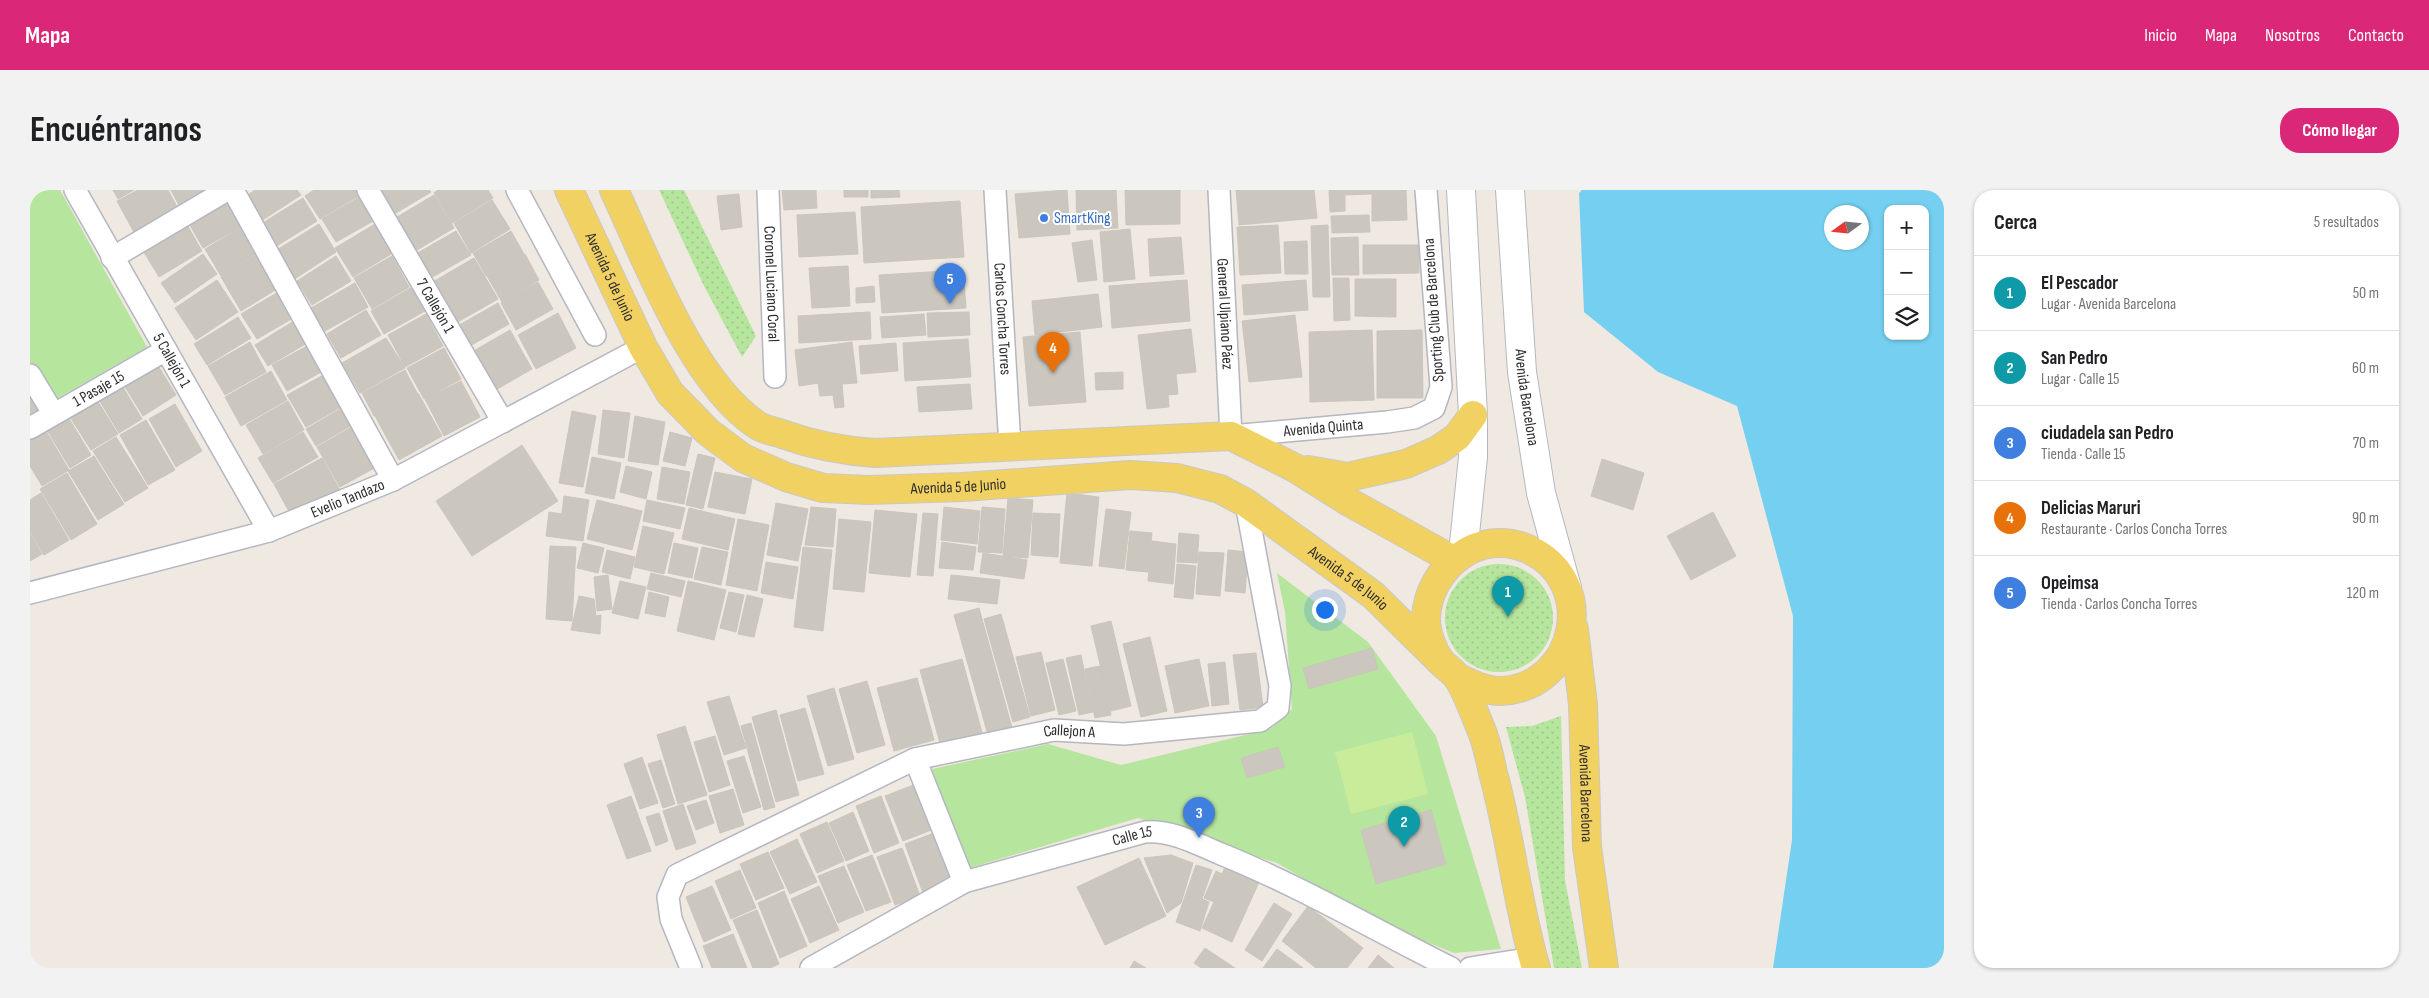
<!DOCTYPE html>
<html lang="es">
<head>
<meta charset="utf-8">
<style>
	:root { --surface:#fff; --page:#f2f2f2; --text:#202124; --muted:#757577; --line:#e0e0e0; --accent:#db2777 }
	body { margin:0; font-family:"Sofia Sans Condensed",sans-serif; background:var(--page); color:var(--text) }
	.controls { position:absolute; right:15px; top:15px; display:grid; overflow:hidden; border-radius:10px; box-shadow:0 1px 4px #0004 }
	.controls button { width:45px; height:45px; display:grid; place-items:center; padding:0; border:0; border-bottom:1px solid var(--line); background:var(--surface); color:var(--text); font:25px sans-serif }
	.compass { position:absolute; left:1794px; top:15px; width:45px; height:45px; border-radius:50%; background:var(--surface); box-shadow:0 1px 4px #0004; rotate:255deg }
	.you { position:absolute; left:1294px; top:419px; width:18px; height:18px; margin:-12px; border:4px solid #fff; border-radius:50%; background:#1a73e8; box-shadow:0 0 0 8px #1a73e833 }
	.badge { display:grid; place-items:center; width:32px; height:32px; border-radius:50%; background:var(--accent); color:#fff; font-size:16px; font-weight:700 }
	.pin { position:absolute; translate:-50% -41px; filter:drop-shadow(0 1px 2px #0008) }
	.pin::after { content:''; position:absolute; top:26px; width:18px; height:15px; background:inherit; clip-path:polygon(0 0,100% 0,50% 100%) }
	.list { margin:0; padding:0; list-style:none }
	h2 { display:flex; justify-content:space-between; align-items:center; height:65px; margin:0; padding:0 20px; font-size:21px }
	h2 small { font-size:16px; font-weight:400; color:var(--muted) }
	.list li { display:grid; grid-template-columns:32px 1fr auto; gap:15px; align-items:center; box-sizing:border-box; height:75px; padding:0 20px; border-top:1px solid var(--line) }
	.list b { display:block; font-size:19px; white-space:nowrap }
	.list p { margin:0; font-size:16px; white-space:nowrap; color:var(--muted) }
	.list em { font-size:16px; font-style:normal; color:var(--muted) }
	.icon { flex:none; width:28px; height:28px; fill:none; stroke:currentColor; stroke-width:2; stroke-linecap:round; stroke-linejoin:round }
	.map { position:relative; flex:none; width:1914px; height:778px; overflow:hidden; border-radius:20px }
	header { display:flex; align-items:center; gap:30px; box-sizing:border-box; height:70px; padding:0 25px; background:var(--accent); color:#fff }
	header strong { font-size:24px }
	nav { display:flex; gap:28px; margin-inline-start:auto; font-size:18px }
	.intro { display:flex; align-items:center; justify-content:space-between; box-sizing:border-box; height:120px; padding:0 30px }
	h1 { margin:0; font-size:35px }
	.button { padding:12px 22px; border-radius:20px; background:var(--accent); color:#fff; font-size:18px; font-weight:700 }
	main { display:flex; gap:30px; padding:0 30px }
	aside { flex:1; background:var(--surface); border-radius:20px; box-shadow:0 1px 4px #0004 }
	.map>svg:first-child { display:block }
	.grass { fill:url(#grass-dots) }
	.park { fill:#b6e59e }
	.pitch { fill:#c9ec9a }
	.water { fill:#75cff0; fill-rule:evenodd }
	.building { fill:#cbc7bf; stroke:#cbc5ba }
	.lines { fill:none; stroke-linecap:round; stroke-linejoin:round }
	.street-casing { stroke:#b4b7c1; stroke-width:24 }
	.secondary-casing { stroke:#b4b7c1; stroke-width:30 }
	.primary-casing { stroke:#c9c9c9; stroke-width:30 }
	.street { stroke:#fff; stroke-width:21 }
	.secondary { stroke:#fff; stroke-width:28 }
	.primary { stroke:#f2d163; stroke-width:28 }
	.shop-dot { fill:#3f7fe0; stroke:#fff; stroke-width:2 }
	.labels { text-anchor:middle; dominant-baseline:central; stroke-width:4; stroke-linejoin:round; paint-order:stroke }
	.shop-label { font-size:16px; fill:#366cbe; stroke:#fff; text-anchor:start }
	.street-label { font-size:16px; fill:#2e2e2e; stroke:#fff }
</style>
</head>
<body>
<header>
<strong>Mapa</strong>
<nav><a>Inicio</a><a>Mapa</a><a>Nosotros</a><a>Contacto</a></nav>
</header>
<div class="intro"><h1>Encuéntranos</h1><a class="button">Cómo llegar</a></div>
<main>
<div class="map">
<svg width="1914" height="778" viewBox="0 0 1914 778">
	<defs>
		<pattern id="grass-dots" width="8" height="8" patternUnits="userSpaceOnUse" patternTransform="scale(1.25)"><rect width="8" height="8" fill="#b6e59e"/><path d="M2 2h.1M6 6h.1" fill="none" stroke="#9dc588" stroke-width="1.8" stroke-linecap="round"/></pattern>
	</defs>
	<rect width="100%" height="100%" fill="#efe9e1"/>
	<path class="grass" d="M629,0H654L726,146L712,167L674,96Z
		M1415 428a54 54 0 1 1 108 0a54 54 0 1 1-108 0Z
		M1531,526L1535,690L1552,778H1524L1495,607L1476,537L1502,536Z"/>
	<path class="park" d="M0,0H30L117,157L19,213L0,180Z
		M1247,383L1338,452L1406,546L1471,759L1424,763L1352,734L1247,673L1108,628L936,679L902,579L1018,554L1091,575L1240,539L1262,519L1255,422Z"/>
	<path class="pitch" d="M1382,542L1398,604L1321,624L1305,562Z"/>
	<path class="water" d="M1552,0H1914V778H1743L1762,650L1763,426L1707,216L1628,182L1554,122L1549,3ZM1858,19H1895V146H1858ZM1802,22H1832V52H1802Z"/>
	<path class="building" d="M83,0H104L88,9Z
		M108,0H138L151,24L107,48L87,11Z
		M141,0H188L151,19Z
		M225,0H267L271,5L231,31L215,7Z
		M284,0H327L330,5L290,29L275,6Z
		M351,0H399L401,2L361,26L347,3Z
		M408,0H458L463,8L422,33L404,3Z
		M752,0H786L787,18L754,20Z
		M814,0H838V7H814Z
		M841,0H869L870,7L841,8Z
		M1037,0L1040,44L989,48L985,4Z
		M1046,0H1086L1088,38L1047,40Z
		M1095,0H1150V34L1096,35Z
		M1206,0H1284L1287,28L1209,35Z
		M1299,0H1376L1377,30L1342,31V4L1315,5V21L1300,22Z
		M709,4L712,37L691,40L687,6Z
		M197,5L214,35L173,58L156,28Z
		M404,5L424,38L382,63L362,30Z
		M331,6L345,30L306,52L292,29Z
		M273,8L287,31L245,57L231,34Z
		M462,10L480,39L441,63L424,33Z
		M930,11L934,67L834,73L831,17Z
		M825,22L828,64L769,67L767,25Z
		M1339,25L1340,42L1302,43L1301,26Z
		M156,33L172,61L129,87L112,59Z
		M289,34L306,62L263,90L245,61Z
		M345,34L363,63L323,87L305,58Z
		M1248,35L1251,83L1210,85L1207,37Z
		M1298,35L1300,107H1283L1281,36Z
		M210,38L226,64L191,86L175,59Z
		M1100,39L1105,89L1074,92L1070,42Z
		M426,41L441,65L399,89L384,65Z
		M481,41L494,64L456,86L443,63Z
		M1151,47L1154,84L1120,86L1118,49Z
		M1328,47L1329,85H1302L1301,48Z
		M1062,50L1067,90L1048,92L1042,53Z
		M1277,51L1278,84H1255L1254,52Z
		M1333,55H1389V83L1333,84Z
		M173,64L187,84L145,113L131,93Z
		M495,64L509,90L472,112L457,86Z
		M226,65L247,99L211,121L191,87Z
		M306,66L321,91L282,115L267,91Z
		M362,66L379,97L342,119L324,88Z
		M444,68L468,109L424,134L401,93Z
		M818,76L820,116L782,118L779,78Z
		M933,80L936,118L852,123L849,85Z
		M1303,88H1319L1320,130L1304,131Z
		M1325,89H1366V127L1325,126Z
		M187,90L208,122L166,150L145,118Z
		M1157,90L1160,131L1082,138L1079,96Z
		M1276,90L1278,120L1214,125L1212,95Z
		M508,92L523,119L486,140L471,113Z
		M325,93L338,117L295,141L281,118Z
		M844,96L845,112L826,113V98Z
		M382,97L395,121L354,144L341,121Z
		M250,101L265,127L227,149L211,124Z
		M1068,104L1072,137L1005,145L1002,111Z
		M468,113L479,134L436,158L424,138Z
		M336,120L351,145L311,168L297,144Z
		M840,122L841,149L769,153L768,126Z
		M939,122L940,145L898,147L897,123Z
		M528,123L546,158L506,179L488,145Z
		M396,124L413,156L375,177L358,145Z
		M894,124L896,145L852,148L850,127Z
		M1265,125L1272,187L1219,192L1212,131Z
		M208,127L221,148L177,175L164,154Z
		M264,131L277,153L238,176L225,155Z
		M1161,139L1166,182L1146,184L1148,204L1138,205L1139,217L1117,219L1108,145Z
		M480,140L502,179L462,202L440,163Z
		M1342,140L1344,210L1280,212L1279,142Z
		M1392,140L1393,208H1347V141Z
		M1050,142L1056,212L999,216L993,147Z
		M356,148L375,178L330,203L312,173Z
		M938,149L941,187L875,191L873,153Z
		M220,152L236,182L195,205L178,176Z
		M822,152L827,193L812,194L814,217L805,218L803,205L790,206L788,193L769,196L765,160Z
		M866,153L868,181L831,184L829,156Z
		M279,155L293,181L257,201L242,175Z
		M414,158L431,189L394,209L377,178Z
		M127,174L146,205L113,226L94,195Z
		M375,180L387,203L344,226L332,203Z
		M241,181L257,210L211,236L195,207Z
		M1093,182V199L1066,200L1065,183Z
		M297,183L315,215L276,237L257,205Z
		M431,191L450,227L414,246L395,209Z
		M91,194L112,229L89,243L68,208Z
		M940,194L942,219L889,222L887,197Z
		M0,196L15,221L0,230Z
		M388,203L412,246L369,270L345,226Z
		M67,210L88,244L61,260L40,227Z
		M258,211L274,240L233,264L216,235Z
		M145,214L172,261L146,277L119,229Z
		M314,217L324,234L286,256L276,239Z
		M573,220L600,223L594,268L568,264Z
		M542,221L566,226L553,297L529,293Z
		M35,222L61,265L40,278L14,235Z
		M605,226L635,232L628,275L598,271Z
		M116,230L145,280L118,295L90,245Z
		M325,235L348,276L310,297L287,257Z
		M13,236L39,280L12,296L0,276V244Z
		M273,242L288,267L243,293L228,268Z
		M640,242L662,248L655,276L633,271Z
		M86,247L118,298L95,312L63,261Z
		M492,255L528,311L442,366L406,311Z
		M668,264L685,268L673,319L656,315Z
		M64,266L94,314L68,330L38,281Z
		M562,267L591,273L584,309L555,303Z
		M292,268L310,300L262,327L244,294Z
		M1572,269L1614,283L1603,320L1561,306Z
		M596,276L622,282L616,309L590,302Z
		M632,277L660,282L654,314L627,309Z
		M685,282L722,289L715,324L678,317Z
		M37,283L67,334L41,350L10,299Z
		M11,303L39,350L14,365L0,342V310Z
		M1037,303L1069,307L1062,376L1030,373Z
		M534,306L559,310L553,351L516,346L519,322L532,324Z
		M978,308L1003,310L998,368L973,366Z
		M567,310L612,321L602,360L557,349Z
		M617,310L655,318L650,339L613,331Z
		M746,313L778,319L768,371L737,365Z
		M781,317L806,319L803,357L775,355Z
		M914,317L950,321L947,354L911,350Z
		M952,317L975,319L972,363L948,362Z
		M659,318L705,329L698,360L652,349Z
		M1076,319L1101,322L1094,379L1069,376Z
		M845,320L887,324L880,387L839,383Z
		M1683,322L1706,366L1661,390L1637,346Z
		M893,323L908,324L903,386L887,385Z
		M1003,323L1030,324L1028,367L1001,365Z
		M708,329L739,335L727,401L696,395Z
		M809,329L841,332L834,402L803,399Z
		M613,336L644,343L634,384L604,377Z
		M1100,341L1122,343L1118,382L1096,380Z
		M1149,343L1169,345L1167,373L1147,372Z
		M0,344L12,364L0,371Z
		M1122,351L1146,354L1143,394L1118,391Z
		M912,352L946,357L943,380L909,378Z
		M553,353L574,358L568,383L547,378Z
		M644,353L668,358L662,388L638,383Z
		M520,356L546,357L542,431L516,429Z
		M672,357L698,362L691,395L664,389Z
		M773,357L802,360L793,441L764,437Z
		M577,360L605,367L600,389L572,382Z
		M1198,360L1218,362L1215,403L1195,401Z
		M1169,362L1194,363L1190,406L1166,404Z
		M953,363L997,370L994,389L950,383Z
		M736,372L768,377L763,409L731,403Z
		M1147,374L1166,376L1163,409L1144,407Z
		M621,383L655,391L651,407L617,399Z
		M578,385L582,419L567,421L564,387Z
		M921,385L970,390L967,414L918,409Z
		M590,391L616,397L608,429L582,423Z
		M658,391L696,400L684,450L647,441Z
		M619,402L639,407L635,427L615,423Z
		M699,402L714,405L706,442L690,438Z
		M717,405L733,409L724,447L708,444Z
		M549,406L564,409L566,426L571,425L570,444L541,440Z
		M949,418L982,538L958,545L924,425Z
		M971,424L1000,527L983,532L954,429Z
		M1081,431L1101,516L1081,521L1061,436Z
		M1120,447L1137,521L1111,527L1093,454Z
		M1342,458L1348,479L1279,499L1273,478Z
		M1011,462L1025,520L1001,526L986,467Z
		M1226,463L1233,517L1210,520L1203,465Z
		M1051,465L1063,522L1049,525L1036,468Z
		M932,469L953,546L911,557L890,480Z
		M1033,469L1046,521L1029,525L1016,473Z
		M1169,469L1179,516L1145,523L1135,476Z
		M1195,472L1199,514L1182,516L1178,474Z
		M1070,476L1081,525L1065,528L1055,479Z
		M887,488L904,550L864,561L847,498Z
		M837,491L855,555L827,563L809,499Z
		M804,498L824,569L798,576L777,506Z
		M699,506L716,558L694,565L677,512Z
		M775,518L794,584L768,591L750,525Z
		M746,520L769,605L746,612L722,527Z
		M721,533L745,617L734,620L711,536Z
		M655,536L677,605L648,614L627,545Z
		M685,546L700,595L679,602L664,552Z
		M1248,557L1255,577L1217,588L1211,568Z
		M714,566L731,617L713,623L697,571Z
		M612,567L628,613L610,619L594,574Z
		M631,570L645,614L633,618L618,574Z
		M886,594L904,639L873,651L855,606Z
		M703,599L714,635L690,643L679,606Z
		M601,606L621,661L597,669L577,615Z
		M851,606L869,653L844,663L826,616Z
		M676,610L684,633L666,640L657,616Z
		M653,614L666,653L646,660L633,621Z
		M1401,620L1416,674L1346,694L1331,640Z
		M823,622L839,661L816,671L799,633Z
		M629,623L638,651L626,656L616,627Z
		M797,632L814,671L787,683L770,644Z
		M904,643L923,692L893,703L875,654Z
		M767,649L787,692L760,704L740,662Z
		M872,658L890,706L865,715L847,667Z
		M738,662L754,698L726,710L710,674Z
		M842,665L861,712L836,721L817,675Z
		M1141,665L1163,673L1151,713L1137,723L1114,668Z
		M1109,668L1136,726L1075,755L1047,697Z
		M1166,675L1182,680L1172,709L1179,712L1170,741L1146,732Z
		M814,676L834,722L808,733L788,686Z
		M1195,677L1229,692L1202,752L1172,738L1184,712L1174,708L1186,681L1192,684Z
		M710,680L726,718L701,729L685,691Z
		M682,696L701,740L674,752L656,707Z
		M789,696L809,740L780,753L761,709Z
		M754,701L777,756L750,768L728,713Z
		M1244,713L1262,724L1232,771L1215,760Z
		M1278,716L1333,758L1317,778H1286L1252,751Z
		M727,720L749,774L740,778H723L703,730Z
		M703,744L717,778H682L673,756Z
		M1175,758L1205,778H1171L1164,773Z
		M1247,759L1273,778H1233Z
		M1348,765L1364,778H1338Z
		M1104,771L1116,778H1100Z"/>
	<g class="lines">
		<defs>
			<g id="street">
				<path id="s1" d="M45,0L239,341"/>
				<path d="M203,0L363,290"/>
				<path id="s2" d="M338,0L473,232"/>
				<path d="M487,0L565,145"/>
				<path id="s3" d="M738,0L745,187"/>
				<path id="s4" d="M965,0L980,257"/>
				<path id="s5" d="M1189,0L1201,246L1357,232L1384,228L1404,218L1411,197L1396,0"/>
				<path d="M82,68L197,0"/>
				<path d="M0,185L23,223"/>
				<path id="s6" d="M0,238L136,160"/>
				<path id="s7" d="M0,403L239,341L363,290L613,157"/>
				<path d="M885,569L934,692"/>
				<path id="s8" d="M661,778L641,729L638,707L647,685L885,569L1024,540L1094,544L1230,531L1248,518L1250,496L1216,313"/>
				<path id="s9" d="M781,778L934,692L1115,642C1142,640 1167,654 1191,664C1270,696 1345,740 1421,778"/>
				<path d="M1440,778L1503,768"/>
			</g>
			<g id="secondary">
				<path d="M1431,0L1443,225V267L1433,363"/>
				<path id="s10" d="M1480,0L1492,182L1511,303L1537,398"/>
			</g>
			<g id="primary">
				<path id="s11" d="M539,0L613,157L640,203L678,242L713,268L756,287L793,298L839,300L933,297L1100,285L1147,288L1190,299L1216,313L1343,405L1411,472"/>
				<path d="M584,0C617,70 662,192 727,235C734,240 744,241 752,244C783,255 812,261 845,263L1201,246L1265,278L1319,312L1423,370"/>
				<path d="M1278,280L1318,287L1376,274L1408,260L1427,247L1443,225"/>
				<path id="s12" d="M1544,439L1553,515L1557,657L1574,778"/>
				<path d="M1428,488C1441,494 1456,501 1471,501C1549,497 1569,390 1498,359C1449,337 1398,378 1396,428C1396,443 1403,463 1413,474C1418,478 1423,482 1427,487C1436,499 1445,525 1451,539C1457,553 1460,569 1463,583C1481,647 1487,715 1506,778"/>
			</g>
		</defs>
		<use href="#street" class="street-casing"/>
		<use href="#secondary" class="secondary-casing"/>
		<use href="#primary" class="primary-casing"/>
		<use href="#street" class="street"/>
		<use href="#secondary" class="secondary"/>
		<use href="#primary" class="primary"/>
	</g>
	<circle class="shop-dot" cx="1014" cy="28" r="5"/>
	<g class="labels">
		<g class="shop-label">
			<text x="1024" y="28">SmartKing</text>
		</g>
		<g class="street-label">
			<text stroke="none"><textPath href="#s11" startOffset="96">Avenida 5 de Junio</textPath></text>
			<text stroke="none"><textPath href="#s3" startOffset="94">Coronel Luciano Coral</textPath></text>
			<text stroke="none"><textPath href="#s2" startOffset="134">7 Callejón 1</textPath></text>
			<text transform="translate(1404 120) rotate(-94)">Sporting Club de Barcelona</text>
			<text stroke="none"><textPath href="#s5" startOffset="124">General Ulpiano Páez</textPath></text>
			<text stroke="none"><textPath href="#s4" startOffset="129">Carlos Concha Torres</textPath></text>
			<text stroke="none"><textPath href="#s1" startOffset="196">5 Callejón 1</textPath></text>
			<text stroke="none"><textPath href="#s6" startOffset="79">1 Pasaje 15</textPath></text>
			<text stroke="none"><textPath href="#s10" startOffset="208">Avenida Barcelona</textPath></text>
			<text stroke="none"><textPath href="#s5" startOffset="339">Avenida Quinta</textPath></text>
			<text stroke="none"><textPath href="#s11" startOffset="546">Avenida 5 de Junio</textPath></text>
			<text stroke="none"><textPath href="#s7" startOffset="332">Evelio Tandazo</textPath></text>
			<text stroke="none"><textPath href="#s11" startOffset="966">Avenida 5 de Junio</textPath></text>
			<text stroke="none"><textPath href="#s8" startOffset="521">Callejon A</textPath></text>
			<text stroke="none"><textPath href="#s12" startOffset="165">Avenida Barcelona</textPath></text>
			<text stroke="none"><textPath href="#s9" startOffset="350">Calle 15</textPath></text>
		</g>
	</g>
</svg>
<div class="controls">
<button>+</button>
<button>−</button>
<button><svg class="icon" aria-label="layers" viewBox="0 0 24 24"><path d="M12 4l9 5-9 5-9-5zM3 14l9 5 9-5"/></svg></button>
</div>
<svg class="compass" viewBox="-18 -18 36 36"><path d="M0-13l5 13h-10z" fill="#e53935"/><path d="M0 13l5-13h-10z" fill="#757577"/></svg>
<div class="you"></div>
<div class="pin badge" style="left:1478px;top:427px;background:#0f9aa8">1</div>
<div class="pin badge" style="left:1374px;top:657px;background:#0f9aa8">2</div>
<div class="pin badge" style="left:1169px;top:648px;background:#3f7fe0">3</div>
<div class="pin badge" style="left:1023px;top:183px;background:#e8710a">4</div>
<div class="pin badge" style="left:920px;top:114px;background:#3f7fe0">5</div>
</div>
<aside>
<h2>Cerca<small>5 resultados</small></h2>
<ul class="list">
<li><span class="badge" style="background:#0f9aa8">1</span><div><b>El Pescador</b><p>Lugar · Avenida Barcelona</p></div><em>50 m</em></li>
<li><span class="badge" style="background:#0f9aa8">2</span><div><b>San Pedro</b><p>Lugar · Calle 15</p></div><em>60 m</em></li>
<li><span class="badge" style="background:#3f7fe0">3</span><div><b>ciudadela san Pedro</b><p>Tienda · Calle 15</p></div><em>70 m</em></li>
<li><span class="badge" style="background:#e8710a">4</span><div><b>Delicias Maruri</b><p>Restaurante · Carlos Concha Torres</p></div><em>90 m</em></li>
<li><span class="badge" style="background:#3f7fe0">5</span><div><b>Opeimsa</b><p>Tienda · Carlos Concha Torres</p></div><em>120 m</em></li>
</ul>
</aside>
</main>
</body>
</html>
